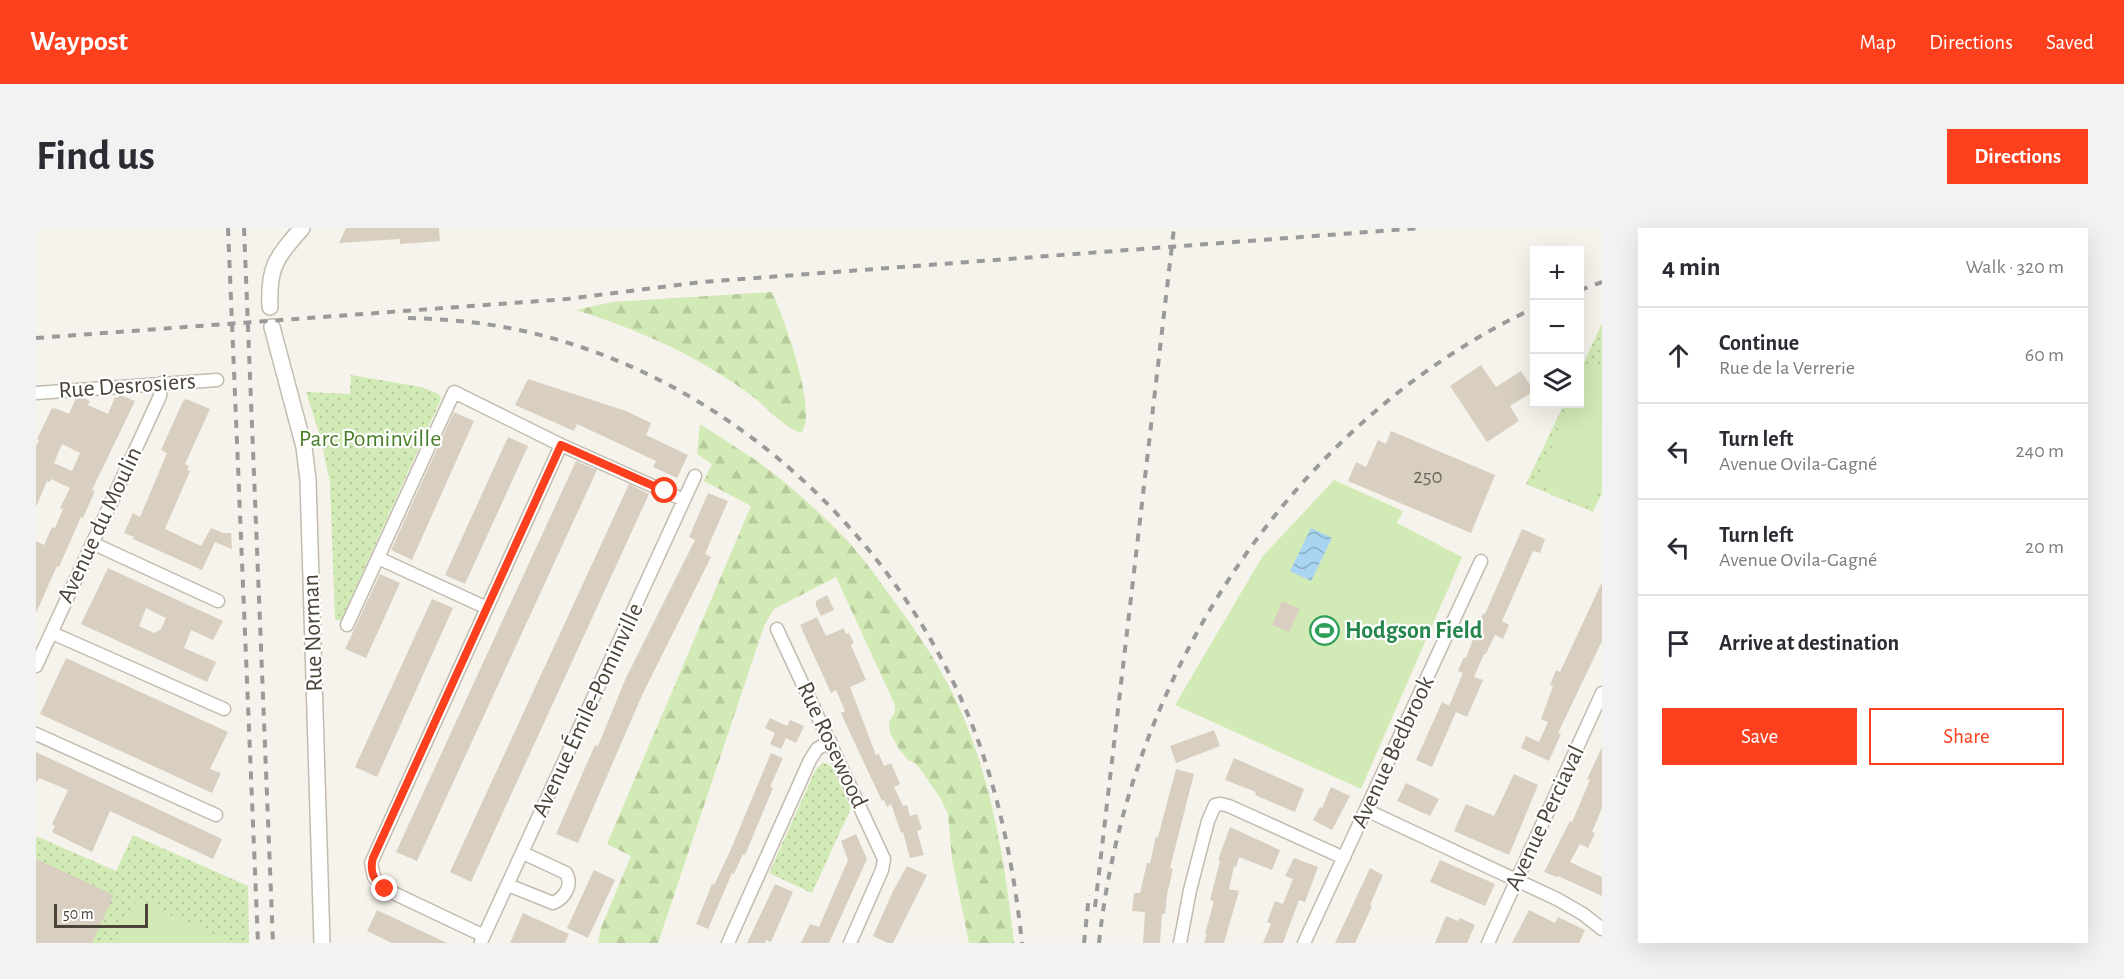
<!DOCTYPE html>
<html lang="en">
<head>
<meta charset="utf-8">
<style>
	:root { --surface:#fff; --page:#f2f2f3; --text:#2b2b33; --muted:#7c7c81; --line:#e1e1e2; --accent:#fc3f1d }
	body { margin:0; font-family:"Alegreya Sans",sans-serif; background:var(--page); color:var(--text) }
	.controls { position:absolute; right:18px; top:18px; display:grid; overflow:hidden; border-radius:0px; box-shadow:0 6px 24px #0002 }
	.controls button { width:54px; height:54px; display:grid; place-items:center; padding:0; border:0; border-bottom:2px solid var(--line); background:var(--surface); color:var(--text); font:30px sans-serif }
	.scale { position:absolute; left:18px; bottom:15px; width:94px; box-sizing:border-box; padding-left:6px; border:3px solid #4b4439; border-top:0; font-size:16px; line-height:21px; white-space:nowrap; color:#4b4439; -webkit-text-stroke:4px #fff; paint-order:stroke }
	.stop { position:absolute; width:18px; height:18px; margin:-14px; border:4px solid #fc3f1d; border-radius:50%; background:#fff }
	.stop.end { background:#fc3f1d; border-color:#fff; box-shadow:0 2px 6px #0008 }
	.list { margin:0; padding:0; list-style:none }
	h2 { display:flex; justify-content:space-between; align-items:center; height:78px; margin:0; padding:0 24px; font-size:26px }
	h2 small { font-size:20px; font-weight:400; color:var(--muted) }
	.list li { display:grid; grid-template-columns:39px 1fr auto; gap:18px; align-items:center; box-sizing:border-box; height:96px; padding:0 24px; border-top:2px solid var(--line) }
	.list b { display:block; font-size:22px; white-space:nowrap }
	.list p { margin:0; font-size:20px; white-space:nowrap; color:var(--muted) }
	.list em { font-size:20px; font-style:normal; color:var(--muted) }
	.actions { display:flex; gap:12px; padding:18px 24px }
	.actions a { flex:1; padding:14px 0; border:2px solid var(--accent); border-radius:0px; text-align:center; font-size:21px; color:var(--accent) }
	.actions .main { background:var(--accent); color:#fff }
	.icon { flex:none; width:33px; height:33px; fill:none; stroke:currentColor; stroke-width:2; stroke-linecap:round; stroke-linejoin:round }
	.map { position:relative; flex:none; width:1566px; height:715px; overflow:hidden; border-radius:0px }
	header { display:flex; align-items:center; gap:36px; box-sizing:border-box; height:84px; padding:0 30px; background:var(--accent); color:#fff }
	header strong { font-size:28px }
	nav { display:flex; gap:33px; margin-inline-start:auto; font-size:21px }
	.intro { display:flex; align-items:center; justify-content:space-between; box-sizing:border-box; height:144px; padding:0 36px }
	h1 { margin:0; font-size:42px }
	.button { padding:15px 27px; border-radius:0px; background:var(--accent); color:#fff; font-size:21px; font-weight:700 }
	main { display:flex; gap:36px; padding:0 36px }
	aside { flex:1; background:var(--surface); border-radius:0px; box-shadow:0 6px 24px #0002 }
	.map>svg:first-child { display:block }
	.forest { fill:url(#forest-firs) }
	.park { fill:url(#park-dots) }
	.pitch { fill:#d2eab5 }
	.water { fill:url(#water-waves) }
	.building { fill:#d8cfc1; fill-rule:evenodd }
	.lines { fill:none; stroke-linecap:round; stroke-linejoin:round }
	.minor-casing { stroke:#c2bbae; stroke-width:15 }
	.tertiary-casing { stroke:#c2bbae; stroke-width:18 }
	.minor { stroke:#fff; stroke-width:12 }
	.tertiary { stroke:#fff; stroke-width:15 }
	.rail { stroke:#9a9a9a; stroke-width:4; stroke-dasharray:8 8; stroke-linecap:butt }
	.route { stroke:#fc3f1d; stroke-width:8 }
	.labels { text-anchor:middle; dominant-baseline:central; stroke-width:4.5; stroke-linejoin:round; paint-order:stroke }
	.number-label { font-size:21px; fill:#6e675b }
	.street-label { font-size:24px; fill:#4b4439; stroke:#fff }
	.park-label { font-size:24px; fill:#4a7f2a; stroke:#fff }
	.leisure-label { font-size:24px; font-weight:bold; fill:#27864d; stroke:#fff; text-anchor:start }
</style>
</head>
<body>
<header>
<strong>Waypost</strong>
<nav><a>Map</a><a>Directions</a><a>Saved</a></nav>
</header>
<div class="intro"><h1>Find us</h1><a class="button">Directions</a></div>
<main>
<div class="map">
<svg width="1566" height="715" viewBox="0 0 1566 715">
	<defs>
		<pattern id="forest-firs" width="22" height="20" patternUnits="userSpaceOnUse" patternTransform="scale(1.5)"><rect width="22" height="20" fill="#d2eab5"/><path d="M5 1l3.5 6h-7zM16 11l3.5 6h-7z" fill="#b6ca9c"/></pattern>
		<pattern id="park-dots" width="8" height="8" patternUnits="userSpaceOnUse" patternTransform="scale(1.5)"><rect width="8" height="8" fill="#d2eab5"/><path d="M2 2h.1M6 6h.1" fill="none" stroke="#b6ca9c" stroke-width="1.8" stroke-linecap="round"/></pattern>
		<pattern id="water-waves" width="16" height="10" patternUnits="userSpaceOnUse" patternTransform="scale(1.5)"><rect width="16" height="10" fill="#a9d4f2"/><path d="M0 5q4-4 8 0t8 0" fill="none" stroke="#8caec5"/></pattern>
	</defs>
	<rect width="100%" height="100%" fill="#f6f3ec"/>
	<path class="forest" d="M736,64C747,88 783,184 765,205C747,198 735,184 721,172C710,163 698,155 687,148C642,119 591,98 540,82L576,74Z
		M664,196C682,208 700,219 718,231C748,252 778,279 804,305C827,328 846,357 866,384C892,420 915,456 931,498C958,566 970,642 978,715H933L916,631L912,586L905,571L885,542L879,535L872,532L863,521L854,505L853,494L859,484V477L800,349L738,381L728,398L622,715H562L565,700L595,628L571,616L715,278L668,253L676,236L661,226Z"/>
	<path class="park" d="M1566,95V265L1557,284L1490,256L1528,176H1544V143Z
		M315,147L385,159L403,166L405,171L305,392H299L294,254L284,208L270,164L314,166Z
		M787,534L796,539L815,580L776,665L733,645L779,543Z
		M97,607L212,658L213,715H0V608L80,643Z"/>
	<path class="pitch" d="M1552,135L1566,142V256L1555,280L1500,256L1534,176H1544V154Z
		M1298,252L1367,283L1361,295L1426,329L1325,561L1139,477L1226,329Z
		M100,672L187,710L185,715H82Z"/>
	<path class="water" d="M1275,300L1296,310L1275,353L1254,343Z"/>
	<path class="building" d="M310,0H403L404,13L364,16V11L303,15Z
		M1445,137L1460,159L1485,143L1498,163L1474,178L1483,193L1451,214L1414,158Z
		M492,151L590,183L615,195L610,207L652,227L641,250L617,239L620,233L541,196L538,203L479,177Z
		M84,167L99,173L56,262L59,263L47,290L45,289L23,339L21,338L0,385V313L8,317L16,299L19,300L27,281L24,280L34,260L15,251L14,254L11,253L0,279V218L3,212L1,211L16,180L18,181L19,180L33,186L40,170H48L54,173L52,177L72,186L79,169L82,170ZM26,216L44,225L36,243L18,235Z
		M150,171L174,181L149,236L153,238L151,242L154,243L129,301L165,318L175,300L187,305H195L196,321L179,314L166,342L97,311L98,309L88,305L97,285L104,289L131,225L125,222L147,173Z
		M418,184L438,193L376,332L355,322Z
		M1355,203L1459,247L1435,305L1312,253L1320,234L1330,239L1342,212L1350,216Z
		M472,209L492,218L429,356L409,347Z
		M540,233L561,242L381,633L360,624Z
		M593,256L613,266L435,654L414,644Z
		M672,265L692,273L669,326L675,329L607,465L542,615L520,606L559,517L562,518L589,452L659,312L653,309Z
		M1486,301L1509,311L1504,325L1497,323L1466,393L1473,397L1467,411L1459,407L1450,426H1448L1438,449L1447,452L1431,489L1420,484L1396,539L1380,532L1406,474L1413,478L1427,445L1422,443L1428,429L1430,430L1447,385L1449,386Z
		M72,340L187,393L177,412L155,402L148,420L180,434L171,454L45,396ZM110,380L130,390L125,401L118,405L103,398Z
		M344,346L364,355L330,430L309,421Z
		M1566,354V413L1522,505L1525,506L1513,533L1485,520L1490,508L1503,514L1512,494L1505,491L1517,458L1514,457L1520,442L1524,444Z
		M791,367L798,382L785,388L780,378V373Z
		M396,371L417,380L341,549L319,539Z
		M1246,373L1264,381L1253,404L1236,397Z
		M781,389L790,408L808,400L810,406L813,405L818,415L815,417L830,452L814,459L840,527L843,526L848,538L855,535L864,556L858,559L867,578L871,577L874,588L881,586L886,601L881,603L888,627L874,630L867,604L865,605L855,576L851,579L848,572L846,573L807,490L805,485L809,483L800,462L795,465L764,397Z
		M30,430L192,504L174,541L185,545L176,565L4,486Z
		M734,490L751,498L754,492L768,498L760,515L750,510L745,521L734,516L739,505L729,500Z
		M1178,502L1184,518L1140,535L1134,518Z
		M1566,519V580L1556,604L1559,605L1552,620L1544,616L1534,634L1566,649V668L1522,648L1521,649L1508,644L1534,593L1536,594L1554,552L1551,551Z
		M0,524L186,611L177,631L74,583L56,624L16,604L19,598L16,596L32,562L3,550L0,555Z
		M735,525L747,530L734,559L737,560L709,627L707,626L698,646L696,645L672,701L660,696L676,656L678,657L695,621Z
		M1198,530L1268,561L1259,584L1219,567L1220,564L1189,552Z
		M1140,541L1158,546L1134,640L1137,641L1131,667L1129,686H1126L1124,715H1107L1109,684L1096,683L1098,665H1104L1111,635H1114L1120,609H1122Z
		M1478,546L1502,557L1473,627L1418,603L1430,576L1458,588Z
		M1370,555L1403,571L1394,588L1361,573Z
		M1295,559L1314,568L1296,602L1277,592L1284,579L1286,580Z
		M1194,599L1244,622L1236,642L1203,629L1200,639L1198,638L1193,661L1203,663L1188,715H1168L1171,706H1169L1178,673L1174,672L1184,633L1182,632Z
		M820,606L831,631L793,715H765L774,696L783,699L812,632L805,613Z
		M1258,630L1282,639L1269,674L1263,672L1247,715H1227L1235,696L1231,694L1239,673L1247,676L1257,651L1249,648Z
		M0,631L78,667L56,715H0Z
		M1404,632L1459,656L1449,678L1394,654Z
		M871,638L891,647L857,715H852L837,708L857,663Z
		M1334,640L1347,647L1334,677L1336,678L1319,715H1299Z
		M558,642L579,652L552,710L531,700Z
		M739,656L757,664L735,714L730,712L729,715H711Z
		M341,682L411,715H356L331,703Z
		M1493,682L1519,695L1522,689L1549,702L1543,715H1476Z
		M487,685L533,706L529,715H474Z
		M1410,688L1422,693L1424,690L1439,697L1431,715H1399Z"/>
	<g class="lines">
		<defs>
			<path id="minor" d="M0,165L181,152
				M56,315L182,373
				M342,330L451,380
				M311,397L418,164L525,217L648,272
				M741,401L848,631L846,642L814,715
				M16,405L188,481
				M0,438L124,168L125,155
				M0,506L180,587
				M1330,582L1521,671L1547,686L1566,701
				M472,657L517,675C529,670 537,657 530,645L487,625
				M448,708L349,661L338,649L335,635L525,217
				M445,714L659,248
				M692,715L774,532L781,521L794,513
				M1144,715L1154,662L1172,593L1179,577L1185,576L1193,578L1308,630
				M1268,715L1445,333
				M1452,715L1566,465"/>
			<path id="tertiary" d="M234,79C232,39 240,30 266,0
				M236,99L268,219L272,252L286,715"/>
		</defs>
		<use href="#minor" class="minor-casing"/>
		<use href="#tertiary" class="tertiary-casing"/>
		<use href="#minor" class="minor"/>
		<use href="#tertiary" class="tertiary"/>
		<path class="rail" d="M192,0L222,715
			M208,0L237,715
			M1544,62L1566,54
			M372,90C414,91 455,95 496,105C694,152 860,308 935,494C963,564 978,640 986,715
			M0,110L531,71L666,54L1385,0
			M1059,679L1138,0
			M1048,715L1053,667
			M1063,715C1091,450 1254,195 1498,80"/>
	</g>
	<g class="lines">
		<path class="route" d="M349,661C338,653 333,644 337,630L525,217L629,263"/>
	</g>
	<defs>
		<symbol id="stadium-ring" viewBox="-11 -11 22 22"><circle r="9.5" fill="#fff" stroke="#2e9e5b" stroke-width="1.5"/><path d="M0-5a6.5 5 0 1 0 0 10a6.5 5 0 1 0 0-10ZM-3.5-1.8h7v3.6h-7Z" fill="#2e9e5b"/></symbol>
	</defs>
	<g fill-rule="evenodd">
		<use href="#stadium-ring" x="1272" y="386" width="33" height="33"/>
	</g>
	<g class="labels">
		<g class="number-label">
			<text x="1392" y="248">250</text>
		</g>
		<g class="street-label">
			<text transform="translate(91 158) rotate(-4)">Rue Desrosiers</text>
			<text transform="translate(64 297) rotate(-65)">Avenue du Moulin</text>
			<text transform="translate(277 405) rotate(-92)">Rue Norman</text>
			<text transform="translate(552 482) rotate(-65)">Avenue Émile-Pominville</text>
			<text transform="translate(796 517) rotate(65)">Rue Rosewood</text>
			<text transform="translate(1357 524) rotate(-65)">Avenue Bedbrook</text>
			<text transform="translate(1509 590) rotate(-65)">Avenue Perciaval</text>
		</g>
		<g class="park-label">
			<text x="334" y="211">Parc Pominville</text>
		</g>
		<g class="leisure-label">
			<text x="1309" y="403">Hodgson Field</text>
		</g>
	</g>
</svg>
<div class="controls">
<button>+</button>
<button>−</button>
<button><svg class="icon" aria-label="layers" viewBox="0 0 24 24"><path d="M12 4l9 5-9 5-9-5zM3 14l9 5 9-5"/></svg></button>
</div>
<div class="scale">50 m</div>
<div class="stop" style="left:629px;top:263px"></div>
<div class="stop end" style="left:349px;top:661px"></div>
</div>
<aside>
<h2>4 min<small>Walk · 320 m</small></h2>
<ul class="list">
<li><svg class="icon" aria-label="ahead" viewBox="0 0 24 24"><path d="M12 20V5M6 11l6-6 6 6"/></svg><div><b>Continue</b><p>Rue de la Verrerie</p></div><em>60 m</em></li>
<li><svg class="icon" aria-label="left" viewBox="0 0 24 24"><path d="M17 20v-9H6M10 6l-5 5 5 5"/></svg><div><b>Turn left</b><p>Avenue Ovila-Gagné</p></div><em>240 m</em></li>
<li><svg class="icon" aria-label="left" viewBox="0 0 24 24"><path d="M17 20v-9H6M10 6l-5 5 5 5"/></svg><div><b>Turn left</b><p>Avenue Ovila-Gagné</p></div><em>20 m</em></li>
<li><svg class="icon" aria-label="arrive" viewBox="0 0 24 24"><path d="M6 21V4h12l-3 4 3 4H6"/></svg><div><b>Arrive at destination</b></div></li>
</ul>
<div class="actions"><a class="main">Save</a><a>Share</a></div>
</aside>
</main>
</body>
</html>
